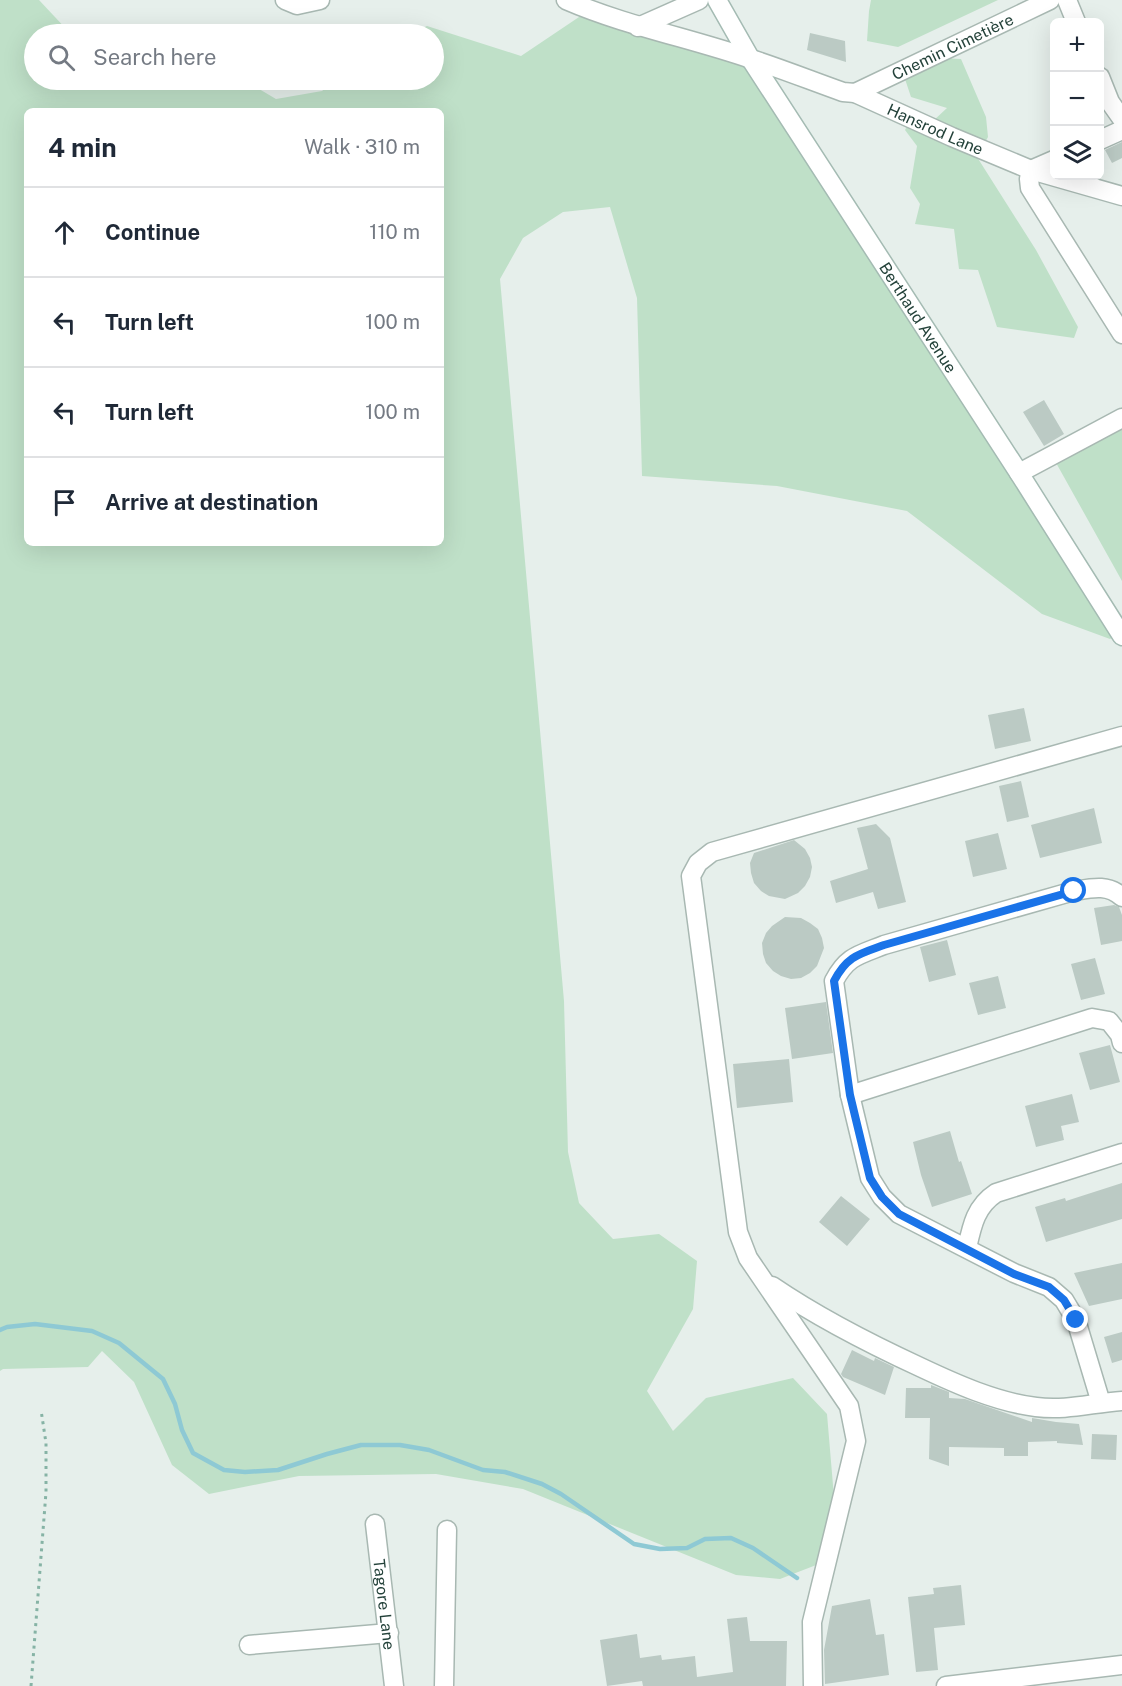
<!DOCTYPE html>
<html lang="en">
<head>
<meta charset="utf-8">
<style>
	:root { --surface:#fff; --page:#f2f2f3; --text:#1f2937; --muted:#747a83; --line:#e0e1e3 }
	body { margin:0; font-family:"Public Sans",sans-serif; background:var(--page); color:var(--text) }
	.controls { position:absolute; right:18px; top:18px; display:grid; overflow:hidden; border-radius:9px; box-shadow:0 6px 24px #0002 }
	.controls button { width:54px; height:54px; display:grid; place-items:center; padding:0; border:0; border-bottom:2px solid var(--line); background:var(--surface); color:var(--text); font:30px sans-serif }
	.stop { position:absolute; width:18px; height:18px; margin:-14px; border:4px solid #1a73e8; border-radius:50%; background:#fff }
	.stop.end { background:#1a73e8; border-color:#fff; box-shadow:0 2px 6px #0008 }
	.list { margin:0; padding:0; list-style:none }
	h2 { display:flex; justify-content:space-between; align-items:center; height:78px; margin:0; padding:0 24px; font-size:26px }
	h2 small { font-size:20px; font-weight:400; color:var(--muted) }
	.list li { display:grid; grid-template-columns:39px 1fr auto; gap:18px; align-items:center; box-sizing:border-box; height:90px; padding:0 24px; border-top:2px solid var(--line) }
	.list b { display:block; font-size:22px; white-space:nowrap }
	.list em { font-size:20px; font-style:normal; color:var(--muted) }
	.icon { flex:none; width:33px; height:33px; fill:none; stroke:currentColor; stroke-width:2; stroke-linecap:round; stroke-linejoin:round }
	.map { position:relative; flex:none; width:1122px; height:1686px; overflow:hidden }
	.search { position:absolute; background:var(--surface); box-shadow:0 6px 24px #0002; left:24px; top:24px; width:420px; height:66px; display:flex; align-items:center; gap:15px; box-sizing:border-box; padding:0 21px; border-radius:33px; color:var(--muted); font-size:22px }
	.panel { position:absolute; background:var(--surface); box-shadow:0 6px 24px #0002; left:24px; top:108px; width:420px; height:438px; border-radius:9px }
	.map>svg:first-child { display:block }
	.green { fill:#bfe0c8; fill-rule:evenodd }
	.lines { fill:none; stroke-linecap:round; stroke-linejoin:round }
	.stream { stroke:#8ec9d4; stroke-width:4.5 }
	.building { fill:#bbcac4 }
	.street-casing { stroke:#a8b8b2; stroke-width:21 }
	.secondary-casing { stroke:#a4bbb3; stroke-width:21 }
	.path { stroke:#86b3a5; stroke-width:3; stroke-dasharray:3 4.5; stroke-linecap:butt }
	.street { stroke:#fff; stroke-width:18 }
	.secondary { stroke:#fff; stroke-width:18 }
	.route { stroke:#1a73e8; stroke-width:8 }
	.labels { text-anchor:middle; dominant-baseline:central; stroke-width:6; stroke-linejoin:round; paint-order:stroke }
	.street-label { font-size:16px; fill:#24423a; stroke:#f7fbf9 }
</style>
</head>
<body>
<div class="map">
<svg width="1122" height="1686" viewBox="0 0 1122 1686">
	<rect width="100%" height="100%" fill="#e6efeb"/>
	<path class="green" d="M0,0H39L69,32L75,34H34V80H244L276,99L322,91L335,80H434V34H410L427,26L521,56L585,13L751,60L1120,633L1110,639L1042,614L907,511L777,486L642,476L637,298L610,207L563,212L523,238L500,279L564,1001L568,1152L579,1203L613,1239L659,1234L697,1261L693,1309L647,1391L673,1431L706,1398L793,1378L827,1414L835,1509L824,1562L780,1579L736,1575L523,1489L436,1474L299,1476L209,1494L172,1465L134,1382L102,1351L88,1367L3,1369L0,1371ZM27,111H441V543H27Z
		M871,0H998L898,47L867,41L869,11Z
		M941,58L961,59L986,117L988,137L977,157L1036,250L1078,327L1074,338L997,327L978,270L959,269L954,229L915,224L920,204L910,188L917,146L905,130L914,113L932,122L947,108L911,97L905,79Z
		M1122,407V581L1050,452L1099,431Z"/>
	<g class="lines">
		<path class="stream" d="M0,1330L7,1327L35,1324L92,1331L119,1343L163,1379L175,1404L182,1430L193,1453L224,1470L245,1472L278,1470L327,1454L361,1445H400L429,1450L483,1470L505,1472L542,1484L561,1494L634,1544L660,1549L687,1548L705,1539L731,1538L753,1548L797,1578"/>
	</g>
	<path class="building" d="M810,33L845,41L846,62L807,50Z
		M1122,142V158L1112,163L1105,150Z
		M1044,400L1064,434L1044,446L1023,412Z
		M1024,708L1031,741L995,749L988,715Z
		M1021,781L1029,817L1007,822L999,786Z
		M1094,808L1102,843L1040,858L1031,825Z
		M876,824L890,838L906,902L878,909L873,892L836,903L830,881L868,869L857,828Z
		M998,833L1007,869L973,877L965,841Z
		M794,840L805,849L810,858L812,867L810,877L805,886L798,893L785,899L769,896L761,891L754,883L751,873L750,863L754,853Z
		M1114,905L1119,907L1122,915V941L1101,945L1094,908Z
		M785,917L801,918L810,923L818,929L822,938L824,948L817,966L810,973L801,978L791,979L781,976L773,971L766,963L763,954L762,943L766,933L772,926Z
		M947,940L956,975L929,982L920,947Z
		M1095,958L1105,994L1081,1000L1071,964Z
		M998,976L1006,1008L978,1015L969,983Z
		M826,1002L833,1053L792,1059L785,1008Z
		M1110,1045L1120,1082L1090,1090L1079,1053Z
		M789,1059L793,1102L737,1108L733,1064Z
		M1072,1094L1079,1122L1061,1126L1064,1140L1036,1147L1025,1106Z
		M950,1131L959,1162L961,1161L972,1194L932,1207L921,1175L913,1142Z
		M1122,1183V1219L1046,1242L1035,1207L1065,1198L1066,1201Z
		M841,1196L870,1219L847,1246L819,1222Z
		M1122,1263V1299L1089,1306L1074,1273Z
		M1122,1332V1360L1112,1363L1104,1337Z
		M852,1350L874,1361L875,1358L894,1367L885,1395L843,1377L841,1374Z
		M931,1385L949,1392V1398L965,1399L1032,1422V1418L1056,1422L1079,1424L1083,1445L1057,1443V1441L1028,1442V1456H1004V1448L949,1447V1466L929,1459L930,1418H905L906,1388H931Z
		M1092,1434L1117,1435L1116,1460L1091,1459Z
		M961,1585L965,1625L934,1628L938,1670L916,1672L908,1597L934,1594L933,1588Z
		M870,1599L876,1635L884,1634L889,1675L825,1684L824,1650L832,1606Z
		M747,1617L750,1641H787L786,1686H643L642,1681L607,1686L600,1640L637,1634L640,1658L661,1655L662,1660L695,1656L697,1677L733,1672L727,1619Z"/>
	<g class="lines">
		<defs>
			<g id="street">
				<path d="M285,0L297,5L320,0"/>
				<path id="s1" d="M566,0C626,26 690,38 751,59C782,69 812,81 843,92L855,93L952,137L1031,170L1122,196"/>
				<path d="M1067,0L1076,22"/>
				<path d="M638,27L699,0"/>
				<path d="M1100,77L1110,102L1122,119"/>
				<path id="s2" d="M855,93L1050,0"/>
				<path d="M1100,140L1122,130"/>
				<path d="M1054,160L1031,170L1029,179L1030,188L1122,334"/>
				<path d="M1019,473L1122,418"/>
				<path d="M850,1095L1092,1018L1109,1021L1120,1035L1122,1043"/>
				<path d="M967,1248C972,1225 976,1206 996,1193L1122,1153"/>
				<path d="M772,1286C819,1318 868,1343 920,1367C956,1384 996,1402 1036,1407C1066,1411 1092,1403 1122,1401"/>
				<path d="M1101,1403L1076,1320L1064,1300L1049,1287L1014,1273L899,1214L882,1197L870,1178L850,1095L834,981C847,956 859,955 884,945L1074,891C1092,888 1108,884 1122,897"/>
				<path id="s3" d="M375,1524L394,1686"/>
				<path d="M249,1645L389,1633"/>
				<path d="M444,1686L447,1530"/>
				<path d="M813,1686L812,1622L856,1441L849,1406L748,1258L738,1232L691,876L698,863L712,852L1122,736"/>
				<path d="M946,1686L1122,1665"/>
			</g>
			<g id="secondary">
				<path id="s4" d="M717,0L750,58L1019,473L1122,636"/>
			</g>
		</defs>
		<use href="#street" class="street-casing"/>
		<use href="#secondary" class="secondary-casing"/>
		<path class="path" d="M31,1686L46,1492V1443L41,1410"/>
		<use href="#street" class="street"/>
		<use href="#secondary" class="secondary"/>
	</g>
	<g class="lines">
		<path class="route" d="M1074,891L884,945C859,954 847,956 834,981L850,1095L870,1178L882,1197L899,1214L1014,1274L1049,1287L1064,1300L1076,1320"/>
	</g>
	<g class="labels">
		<g class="street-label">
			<text stroke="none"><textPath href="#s2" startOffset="108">Chemin Cimetière</textPath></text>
			<text stroke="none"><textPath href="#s1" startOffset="392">Hansrod Lane</textPath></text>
			<text stroke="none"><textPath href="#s4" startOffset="376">Berthaud Avenue</textPath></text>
			<text stroke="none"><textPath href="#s3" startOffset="81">Tagore Lane</textPath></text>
		</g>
	</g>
</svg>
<div class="controls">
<button>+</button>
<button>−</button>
<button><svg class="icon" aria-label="layers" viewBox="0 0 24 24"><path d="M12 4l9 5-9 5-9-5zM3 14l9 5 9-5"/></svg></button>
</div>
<div class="stop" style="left:1074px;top:891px"></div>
<div class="stop end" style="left:1076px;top:1320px"></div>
<div class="search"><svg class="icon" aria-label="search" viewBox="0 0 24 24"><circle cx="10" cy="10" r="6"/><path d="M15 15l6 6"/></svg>Search here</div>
<section class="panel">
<h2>4 min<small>Walk · 310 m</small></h2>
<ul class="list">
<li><svg class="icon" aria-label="ahead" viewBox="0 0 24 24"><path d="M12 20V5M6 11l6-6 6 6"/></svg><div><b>Continue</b></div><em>110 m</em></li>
<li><svg class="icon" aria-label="left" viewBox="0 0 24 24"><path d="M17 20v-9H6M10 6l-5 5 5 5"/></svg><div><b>Turn left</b></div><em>100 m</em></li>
<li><svg class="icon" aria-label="left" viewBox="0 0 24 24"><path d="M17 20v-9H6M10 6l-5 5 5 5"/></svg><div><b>Turn left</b></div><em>100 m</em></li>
<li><svg class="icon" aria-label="arrive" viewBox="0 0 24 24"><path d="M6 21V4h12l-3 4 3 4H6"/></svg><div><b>Arrive at destination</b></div></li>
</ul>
</section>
</div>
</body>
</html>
